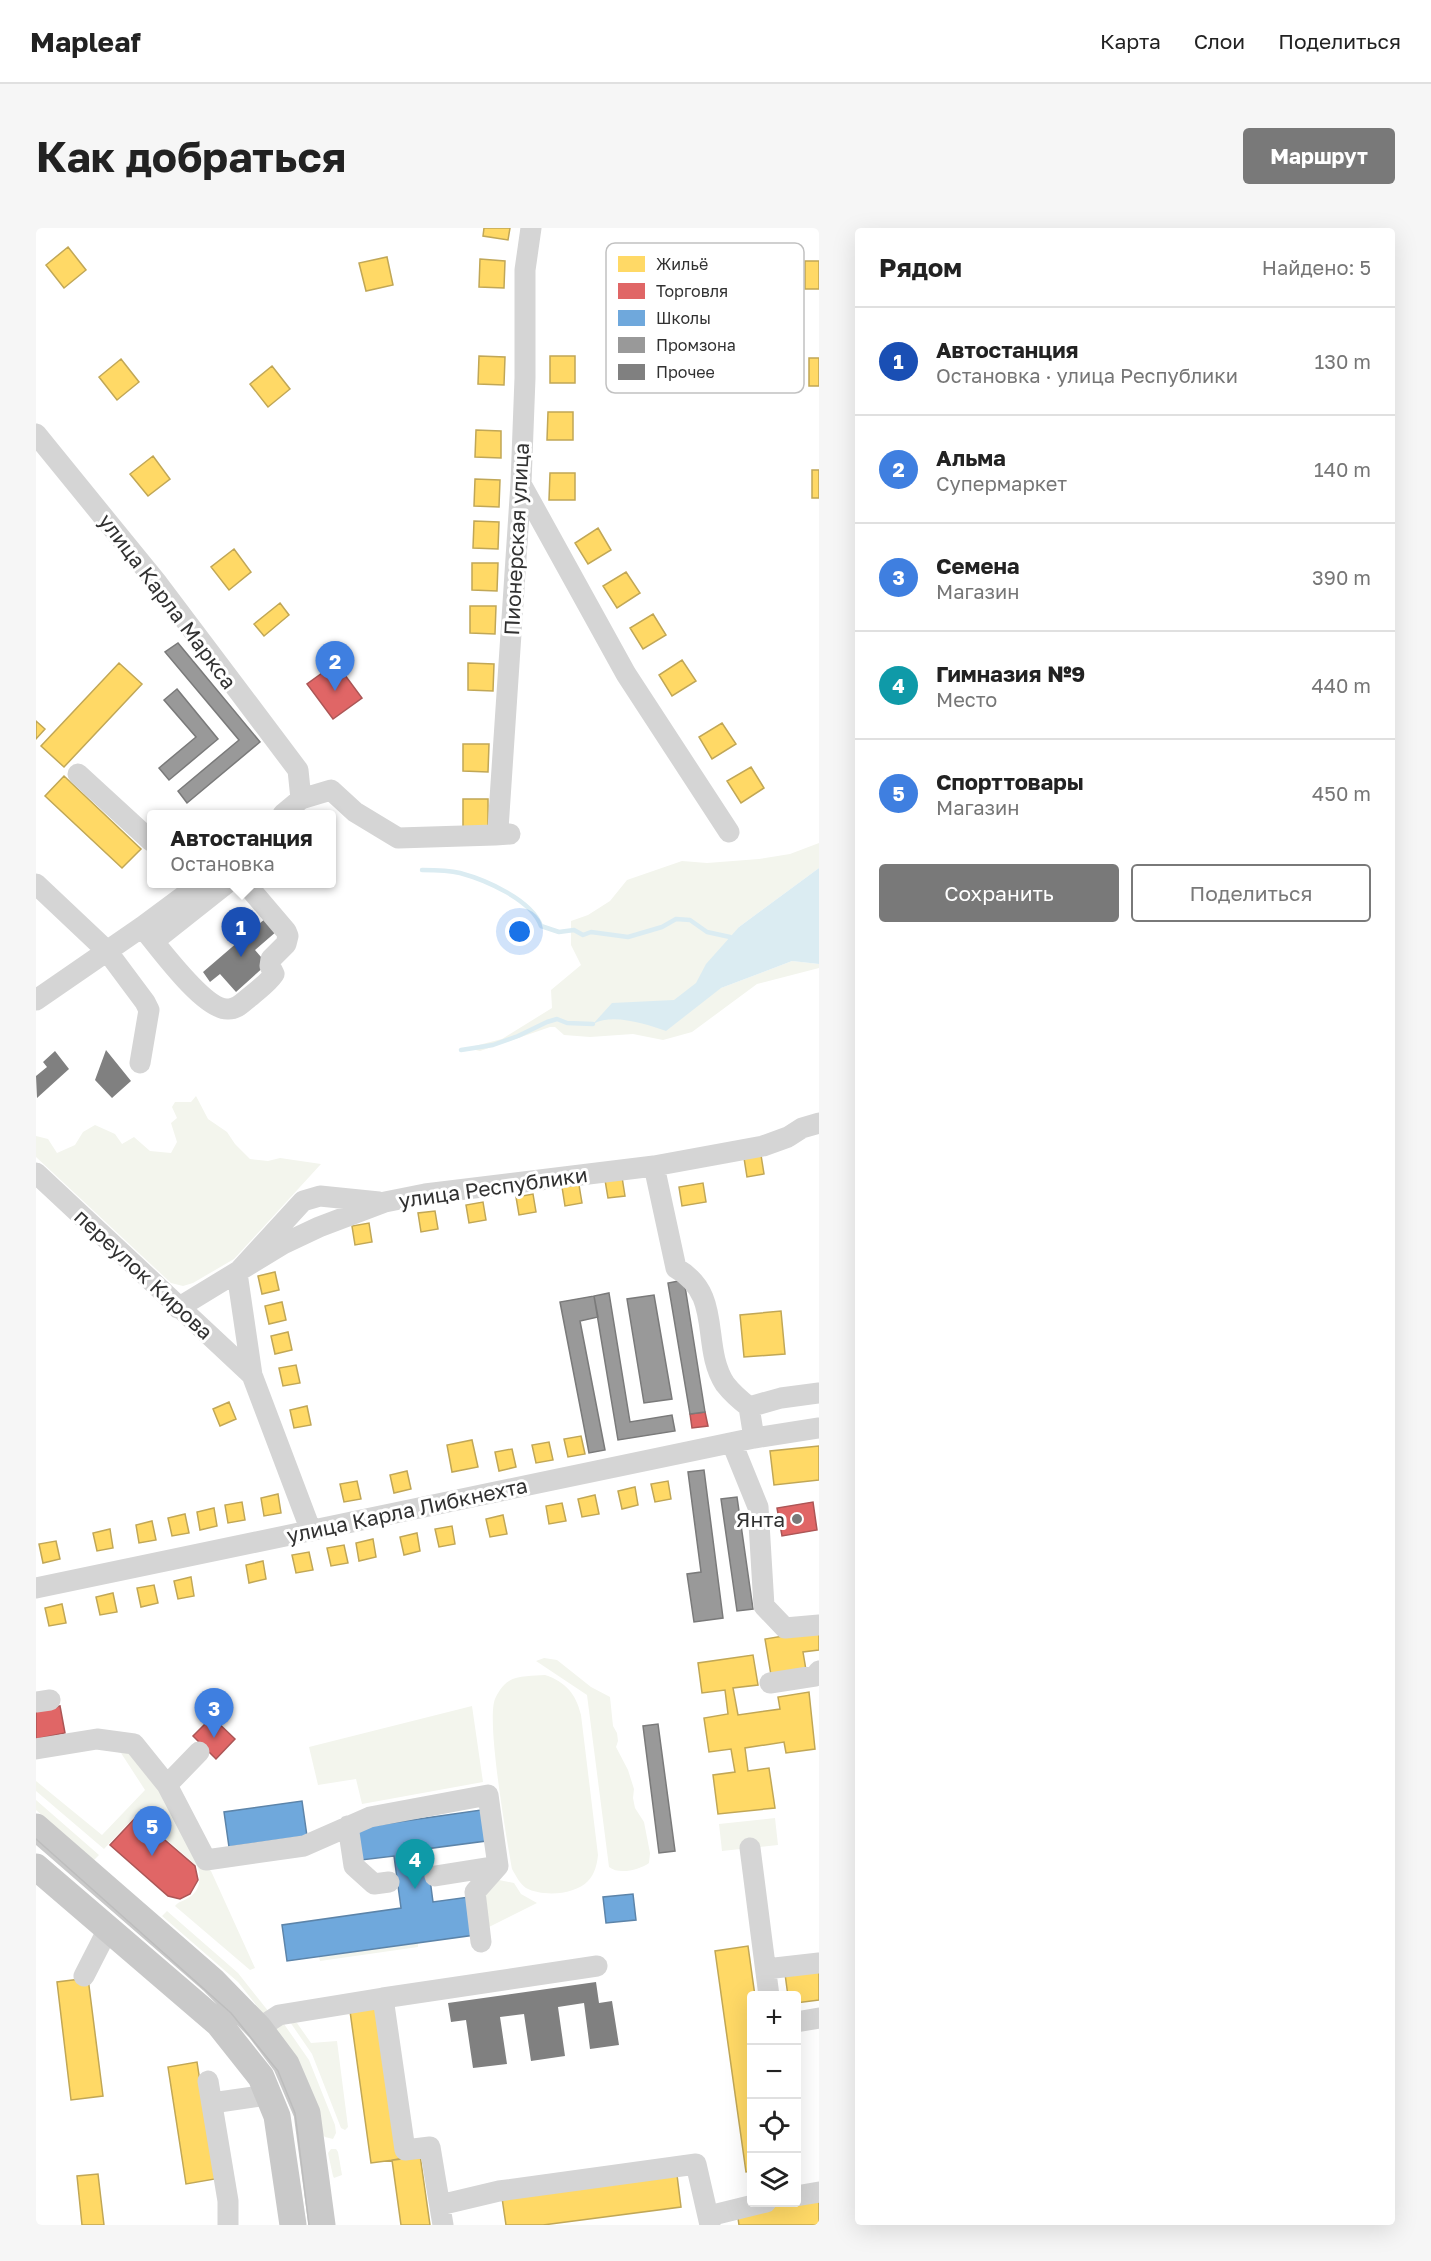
<!DOCTYPE html>
<html lang="ru">
<head>
<meta charset="utf-8">
<style>
	:root { --surface:#fff; --page:#f6f6f6; --text:#222; --muted:#767676; --line:#e0e0e0; --accent:#797979 }
	body { margin:0; font-family:"Golos Text",sans-serif; background:var(--page); color:var(--text) }
	.controls { position:absolute; right:18px; bottom:18px; display:grid; overflow:hidden; border-radius:6px; box-shadow:0 6px 24px #0002 }
	.controls button { width:54px; height:54px; display:grid; place-items:center; padding:0; border:0; border-bottom:2px solid var(--line); background:var(--surface); color:var(--text); font:30px sans-serif }
	.you { position:absolute; left:484px; top:704px; width:21px; height:21px; margin:-15px; border:4px solid #fff; border-radius:50%; background:#1a73e8; box-shadow:0 0 0 9px #1a73e833 }
	.badge { display:grid; place-items:center; width:39px; height:39px; border-radius:50%; background:var(--accent); color:#fff; font-size:20px; font-weight:700 }
	.pin { position:absolute; translate:-50% -50px; filter:drop-shadow(0 2px 3px #0008) }
	.pin::after { content:''; position:absolute; top:32px; width:21px; height:18px; background:inherit; clip-path:polygon(0 0,100% 0,50% 100%) }
	.popup { position:absolute; left:111px; top:582px; width:189px; height:78px; box-sizing:border-box; display:grid; place-content:center; border-radius:6px; background:var(--surface); filter:drop-shadow(0 2px 4px #0005); font-size:20px; white-space:nowrap; color:var(--muted) }
	.popup b { font-size:22px; color:var(--text) }
	.popup::after { content:''; position:absolute; left:50%; top:100%; margin-left:-12px; border:12px solid transparent; border-top-color:var(--surface) }
	.list { margin:0; padding:0; list-style:none }
	h2 { display:flex; justify-content:space-between; align-items:center; height:78px; margin:0; padding:0 24px; font-size:26px }
	h2 small { font-size:20px; font-weight:400; color:var(--muted) }
	.list li { display:grid; grid-template-columns:39px 1fr auto; gap:18px; align-items:center; box-sizing:border-box; height:108px; padding:0 24px; border-top:2px solid var(--line) }
	.list b { display:block; font-size:22px; white-space:nowrap }
	.list p { margin:0; font-size:20px; white-space:nowrap; color:var(--muted) }
	.list em { font-size:20px; font-style:normal; color:var(--muted) }
	.actions { display:flex; gap:12px; padding:18px 24px }
	.actions a { flex:1; padding:14px 0; border:2px solid var(--accent); border-radius:6px; text-align:center; font-size:21px; color:var(--accent) }
	.actions .main { background:var(--accent); color:#fff }
	.icon { flex:none; width:33px; height:33px; fill:none; stroke:currentColor; stroke-width:2; stroke-linecap:round; stroke-linejoin:round }
	.map { position:relative; flex:none; width:783px; height:1997px; overflow:hidden; border-radius:6px }
	header { display:flex; align-items:center; gap:36px; box-sizing:border-box; height:84px; padding:0 30px; background:var(--surface); border-bottom:2px solid var(--line) }
	header strong { font-size:28px }
	nav { display:flex; gap:33px; margin-inline-start:auto; font-size:21px }
	.intro { display:flex; align-items:center; justify-content:space-between; box-sizing:border-box; height:144px; padding:0 36px }
	h1 { margin:0; font-size:42px }
	.button { padding:15px 27px; border-radius:6px; background:var(--accent); color:#fff; font-size:21px; font-weight:700 }
	main { display:flex; gap:36px; padding:0 36px }
	aside { flex:1; background:var(--surface); border-radius:6px; box-shadow:0 6px 24px #0002 }
	.map>svg:first-child { display:block }
	.green { fill:#f3f5ed }
	.water { fill:#dbecf2 }
	.homes { fill:#ffd966; stroke:#c1a756; stroke-width:1.5 }
	.shops { fill:#e06666; stroke:#ac5656; stroke-width:1.5 }
	.schools { fill:#6fa8dc; stroke:#5c84a9; stroke-width:1.5 }
	.industry { fill:#999; stroke:#7a7a7a; stroke-width:1.5 }
	.lines { fill:none; stroke-linecap:round; stroke-linejoin:round }
	.stream { stroke:#dbecf2; stroke-width:4.5 }
	.building { fill:#808080 }
	.minor { stroke:#d5d5d5; stroke-width:21 }
	.major { stroke:#c9c9c9; stroke-width:27 }
	.tram { stroke:#bdbdbd; stroke-width:1.5 }
	.poi-dot { fill:#797979; stroke:#fff; stroke-width:2 }
	.labels { text-anchor:middle; dominant-baseline:central; stroke-width:6; stroke-linejoin:round; paint-order:stroke }
	.street-label { font-size:21px; fill:#313131; stroke:#fff }
	.poi-label { font-size:21px; fill:#313131; stroke:#fff; text-anchor:end }
	.key { fill:#fff; stroke:#c1c1c1; stroke-width:1.5 }
	.key-label { font-size:16px; fill:#313131 }
</style>
</head>
<body>
<header>
<strong>Mapleaf</strong>
<nav><a>Карта</a><a>Слои</a><a>Поделиться</a></nav>
</header>
<div class="intro"><h1>Как добраться</h1><a class="button">Маршрут</a></div>
<main>
<div class="map">
<svg width="783" height="1997" viewBox="0 0 783 1997">
	<rect width="100%" height="100%" fill="#fff"/>
	<path class="green" d="M783,615V640L703,699L685,760L756,733L783,736V740L721,756L656,804L627,812L597,806L554,809L528,807L519,799H514L444,823L431,820L466,811L516,780L515,762L545,737L535,717V693L552,687L574,673L591,652L646,633L671,635L723,631L754,626Z
		M160,868L172,891L191,904L199,916L214,931L232,933L244,930L285,936L198,1031L157,1055L147,1058L135,1055L0,929V908L12,911L21,925L39,917L47,904L59,897L79,906L86,916L98,909L114,923L135,925L141,914L135,895L141,890L136,879L139,874H155Z
		M508,1430L521,1432L555,1459L574,1469L577,1498L581,1505L582,1513L580,1519L592,1542L598,1561L597,1570L599,1580L608,1594L614,1625L613,1635C603,1642 583,1647 573,1639L551,1467L500,1433Z
		M509,1447C530,1454 540,1466 545,1487L562,1627C561,1636 559,1646 552,1653C539,1667 507,1669 490,1660C484,1656 480,1648 476,1641C471,1613 450,1493 459,1471C461,1466 467,1456 473,1453C482,1447 498,1448 509,1447Z
		M436,1478L447,1554L326,1576L320,1551L282,1557L273,1519Z
		M59,1518L94,1524L126,1559L168,1637L175,1643L219,1740L214,1742L139,1678C143,1673 146,1674 152,1670C164,1664 166,1649 161,1638L101,1586L68,1621L0,1563V1553L66,1607L109,1562L85,1525Z
		M0,1572L63,1627L58,1632L0,1582Z
		M739,1590L742,1617L686,1623L683,1596Z
		M463,1652L478,1655L485,1666L501,1675L449,1701L446,1671Z
		M131,1683L202,1745L233,1784L228,1787L202,1754L126,1688Z
		M382,1715V1719L284,1733L283,1729Z
		M254,1794L261,1795L275,1815L301,1813L312,1899L309,1902L305,1900L276,1826Z
		M248,1796L273,1832L299,1897L300,1905L297,1911L289,1909L285,1905L240,1800Z
		M295,1921H300L302,1924L306,1947L298,1950L297,1948L292,1925Z"/>
	<path class="water" d="M783,640V736L756,733L685,760L630,803C609,796 577,785 557,796L576,775L638,772L660,755L670,736L703,699Z"/>
	<path class="homes" d="M448,0H474L472,12L447,8Z
		M32,19L50,42L28,60L10,37Z
		M351,29L357,57L330,63L323,35Z
		M444,31L469,33L468,60L443,59Z
		M769,33H783V61H769Z
		M443,128L469,129L468,157L442,156Z
		M514,128H539V155H514Z
		M773,130H783V158H773Z
		M85,131L103,154L81,172L63,149Z
		M236,138L254,161L232,179L214,156Z
		M512,184H537V212H511Z
		M440,202L465,203V230L439,229Z
		M117,228L134,251L112,268L94,246Z
		M776,242H783V270H776Z
		M514,245H539V272H513Z
		M439,251L464,252L463,279L438,278Z
		M438,293L463,294L462,321L437,320Z
		M562,300L575,322L552,336L539,315Z
		M198,321L215,344L193,362L175,339Z
		M436,335H462L461,363L436,362Z
		M590,344L604,365L581,380L567,358Z
		M244,375L253,387L228,408L218,396Z
		M434,378H460L459,406L434,405Z
		M617,386L630,407L607,421L594,400Z
		M646,432L660,453L636,468L623,447Z
		M83,435L106,456L28,539L5,518Z
		M432,435L458,436L457,463L432,462Z
		M0,493L9,501L0,511Z
		M686,495L700,516L676,531L663,509Z
		M427,516H453L452,544L427,543Z
		M715,539L728,560L705,575L691,553Z
		M28,548L105,621L86,640L9,568Z
		M427,571H452V599H427Z
		M725,927L728,946L711,949L708,930Z
		M586,949L589,968L572,970L569,952Z
		M667,955L670,974L646,978L643,959Z
		M543,957L546,975L529,978L526,959Z
		M497,966L500,984L483,987L480,969Z
		M447,974L450,992L433,995L430,977Z
		M399,983L402,1001L385,1004L382,985Z
		M333,995L336,1014L319,1017L316,998Z
		M239,1044L243,1062L226,1066L222,1048Z
		M246,1074L250,1092L233,1096L229,1078Z
		M745,1083L749,1126L708,1129L704,1087Z
		M252,1104L256,1122L239,1126L235,1108Z
		M260,1137L264,1155L247,1158L243,1140Z
		M193,1174L200,1191L184,1198L177,1181Z
		M271,1178L275,1197L258,1200L254,1182Z
		M545,1208L549,1226L532,1229L528,1211Z
		M436,1212L442,1239L416,1244L411,1217Z
		M513,1214L517,1232L500,1235L496,1217Z
		M783,1218V1252L738,1257L734,1223Z
		M476,1221L480,1239L463,1243L459,1224Z
		M371,1243L375,1261L358,1265L354,1247Z
		M321,1253L325,1271L308,1274L304,1256Z
		M632,1253L635,1271L619,1274L615,1256Z
		M599,1259L602,1277L586,1281L582,1263Z
		M242,1266L245,1285L228,1288L225,1270Z
		M559,1267L563,1286L546,1289L542,1271Z
		M206,1274L209,1292L192,1295L189,1277Z
		M526,1275L530,1293L513,1296L510,1278Z
		M178,1280L181,1298L164,1302L161,1284Z
		M149,1286L153,1305L136,1308L132,1290Z
		M467,1287L471,1306L454,1309L450,1291Z
		M116,1293L120,1312L103,1315L100,1297Z
		M416,1298L419,1316L403,1319L399,1301Z
		M74,1301L77,1320L61,1323L57,1305Z
		M381,1305L384,1323L368,1327L364,1309Z
		M337,1311L340,1329L323,1333L320,1315Z
		M20,1313L24,1331L7,1335L3,1316Z
		M308,1317L312,1335L295,1338L291,1320Z
		M273,1324L277,1342L260,1345L256,1327Z
		M227,1333L230,1351L213,1355L210,1337Z
		M155,1349L158,1368L142,1371L138,1353Z
		M118,1357L122,1375L105,1379L101,1360Z
		M77,1365L81,1384L64,1387L60,1369Z
		M26,1376L30,1395L13,1398L9,1380Z
		M783,1402V1422L767,1424L770,1442L735,1447L729,1411Z
		M717,1427L722,1457L697,1460L702,1487L744,1481L742,1469L773,1464L779,1521L750,1525L748,1514L709,1520L712,1543L733,1540L739,1580L682,1586L677,1547L699,1544L695,1521L673,1524L668,1490L692,1486L689,1462L666,1465L662,1435Z
		M712,1718L719,1768H716V1943L710,1944L679,1723Z
		M783,1741V1772L760,1775V1768H752L749,1746Z
		M52,1750L67,1868L35,1872L21,1754Z
		M343,1778L365,1931L335,1935L314,1783Z
		M161,1834L179,1951L150,1956L132,1839Z
		M384,1927L394,1997H365L356,1932Z
		M62,1946L68,1997H46L41,1948Z
		M641,1947L645,1979L507,1997H470L466,1970Z
		M783,1972V1997H703L701,1983Z"/>
	<path class="shops" d="M300,435L326,470L297,491L271,456Z
		M669,1184L672,1198L656,1200L654,1186Z
		M777,1274L781,1302L746,1308L741,1280Z
		M24,1478L29,1505L0,1511V1483Z
		M176,1489L199,1511L180,1531L157,1508Z
		M101,1588L159,1638L162,1652L154,1666L144,1671L132,1668L74,1617Z"/>
	<path class="schools" d="M266,1573L271,1608L193,1619L188,1584Z
		M445,1582L450,1613L390,1621L397,1674L433,1669L439,1707L251,1733L246,1697L365,1680L358,1628L325,1632L320,1600Z
		M597,1666L600,1692L570,1695L567,1669Z"/>
	<path class="industry" d="M142,415L224,514L151,575L142,563L203,512L129,424Z
		M141,461L182,511L133,552L123,540L160,509L128,472Z
		M648,1052L669,1184L654,1186L632,1055Z
		M573,1065L594,1194L636,1187L639,1203L582,1212L558,1068Z
		M618,1067L636,1171L608,1175L591,1071Z
		M558,1068L562,1089L544,1093L569,1222L553,1225L524,1074Z
		M668,1242L687,1390L658,1394L651,1346L665,1344L652,1244Z
		M701,1269L717,1381L701,1383L685,1271Z
		M622,1496L639,1623L623,1625L607,1498Z"/>
	<g class="lines">
		<path class="stream" d="M386,642C399,642 412,642 424,645C450,652 496,672 505,698L523,704L538,702L547,707L555,704L592,709L626,699L640,691L654,692L671,704L694,709
			M425,822L457,817L482,808L511,794L521,791L531,795L557,796"/>
	</g>
	<path class="building" d="M230,690L241,703L219,722L231,736L200,764L184,746L174,754L167,744Z
		M70,822L95,853L76,870L59,852Z
		M19,823L33,841L1,870L0,848L11,839L7,834Z
		M560,1754L563,1775L576,1773L583,1817L554,1821L548,1775L522,1779L529,1828L495,1833L488,1786L464,1789L471,1836L437,1840L430,1792L415,1794L412,1775Z"/>
	<g class="lines">
		<path class="minor" d="M0,206L122,356L262,542L265,571L247,586
			M485,256L590,446L693,604
			M42,546L115,613
			M265,571L295,562L319,584L362,610L459,607
			M474,606L459,607L462,601L485,255L489,150V42L495,0
			M0,656L71,723L109,774L113,782L104,835
			M106,699C122,718 167,781 191,781C201,782 207,774 215,768C223,761 232,755 238,746L234,738L235,731L250,716L252,708L250,703L210,656
			M118,713L190,656
			M0,772L106,699L164,656
			M618,938L727,918L752,909L766,900L783,895
			M0,945L216,1147L275,1303
			M142,1080L247,1016L283,999L349,974L389,966L618,938L640,1040C688,1067 664,1117 689,1156C696,1165 704,1172 713,1179L718,1210
			M216,1147L201,1045L267,973L284,968L343,974
			M713,1179L745,1170L783,1165
			M696,1215L722,1279L728,1378L749,1400L783,1397
			M0,1360L718,1210L783,1200
			M734,1455L779,1448L783,1443
			M0,1474L14,1472
			M0,1521L61,1511L98,1516L131,1557L170,1632L268,1618L334,1589L452,1567L462,1638L439,1664L445,1714
			M131,1557L163,1524
			M312,1598L318,1638L338,1656L353,1654
			M714,1620L733,1768
			M399,1648L462,1638
			M730,1741L783,1735
			M48,1748L72,1701
			M347,1770L561,1738
			M760,1794L783,1790
			M223,1800L243,1787L347,1770L369,1922L394,1919L407,1997
			M172,1853L192,1973V1997
			M176,1875L232,1867
			M760,1968L783,1964
			M404,1977L463,1963L660,1936L674,1997
			M673,1988L730,1974"/>
		<path class="major" d="M0,1599L177,1753L223,1800L250,1836L271,1885L286,1997
			M0,1639L183,1796L225,1849L241,1888L257,1997"/>
		<path class="tram" d="M0,1611L195,1785L242,1843L259,1885L273,1997"/>
	</g>
	<circle class="poi-dot" cx="761" cy="1291" r="6"/>
	<g class="labels">
		<g class="street-label">
			<text transform="translate(480 311) rotate(-87)">Пионерская улица</text>
			<text transform="translate(132 373) rotate(53)">улица Карла Маркса</text>
			<text transform="translate(457 959) rotate(-8)">улица Республики</text>
			<text transform="translate(108 1046) rotate(43)">переулок Кирова</text>
			<text transform="translate(371 1282) rotate(-12)">улица Карла Либкнехта</text>
		</g>
		<g class="poi-label">
			<text x="749" y="1291">Янта</text>
		</g>
	</g>
	<rect x="570" y="15" width="198" height="150" rx="9" class="key"/>
	<rect x="582" y="28" width="27" height="16" fill="#ffd966"/>
	<rect x="582" y="55" width="27" height="16" fill="#e06666"/>
	<rect x="582" y="82" width="27" height="16" fill="#6fa8dc"/>
	<rect x="582" y="109" width="27" height="16" fill="#999"/>
	<rect x="582" y="136" width="27" height="16" fill="#808080"/>
	<g class="key-label">
		<text x="620" y="42">Жильё</text>
		<text x="620" y="69">Торговля</text>
		<text x="620" y="96">Школы</text>
		<text x="620" y="123">Промзона</text>
		<text x="620" y="150">Прочее</text>
	</g>
</svg>
<div class="controls">
<button>+</button>
<button>−</button>
<button><svg class="icon" aria-label="locate" viewBox="0 0 24 24"><circle cx="12" cy="12" r="6"/><path d="M12 2v4M12 18v4M2 12h4M18 12h4"/></svg></button>
<button><svg class="icon" aria-label="layers" viewBox="0 0 24 24"><path d="M12 4l9 5-9 5-9-5zM3 14l9 5 9-5"/></svg></button>
</div>
<div class="you"></div>
<div class="pin badge" style="left:205px;top:729px;background:#1a4fb4">1</div>
<div class="popup"><b>Автостанция</b>Остановка</div>
<div class="pin badge" style="left:299px;top:463px;background:#3f7fe0">2</div>
<div class="pin badge" style="left:178px;top:1510px;background:#3f7fe0">3</div>
<div class="pin badge" style="left:379px;top:1661px;background:#0f9aa8">4</div>
<div class="pin badge" style="left:116px;top:1628px;background:#3f7fe0">5</div>
</div>
<aside>
<h2>Рядом<small>Найдено: 5</small></h2>
<ul class="list">
<li><span class="badge" style="background:#1a4fb4">1</span><div><b>Автостанция</b><p>Остановка · улица Республики</p></div><em>130 m</em></li>
<li><span class="badge" style="background:#3f7fe0">2</span><div><b>Альма</b><p>Супермаркет</p></div><em>140 m</em></li>
<li><span class="badge" style="background:#3f7fe0">3</span><div><b>Семена</b><p>Магазин</p></div><em>390 m</em></li>
<li><span class="badge" style="background:#0f9aa8">4</span><div><b>Гимназия №9</b><p>Место</p></div><em>440 m</em></li>
<li><span class="badge" style="background:#3f7fe0">5</span><div><b>Спорттовары</b><p>Магазин</p></div><em>450 m</em></li>
</ul>
<div class="actions"><a class="main">Сохранить</a><a>Поделиться</a></div>
</aside>
</main>
</body>
</html>
